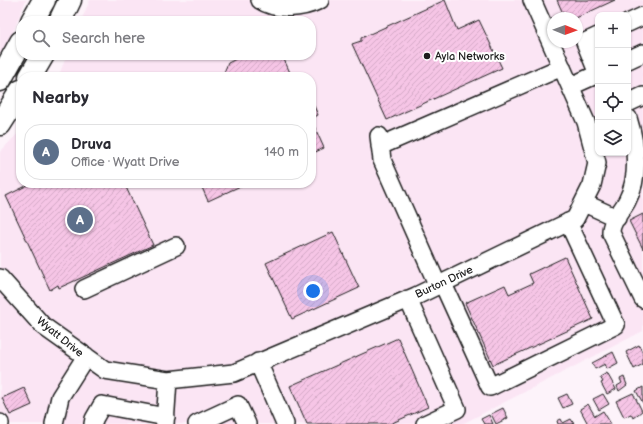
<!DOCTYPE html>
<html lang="en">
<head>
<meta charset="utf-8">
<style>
	:root { --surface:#fff; --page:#f2f2f3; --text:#2b2b33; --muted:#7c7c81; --line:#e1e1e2; --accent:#1c1c1c }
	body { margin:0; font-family:"Balsamiq Sans",sans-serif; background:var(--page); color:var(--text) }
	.controls { position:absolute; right:12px; top:12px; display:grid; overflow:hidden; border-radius:8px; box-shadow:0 1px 3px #0004 }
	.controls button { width:36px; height:36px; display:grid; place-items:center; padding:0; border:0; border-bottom:1px solid var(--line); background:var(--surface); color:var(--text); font:20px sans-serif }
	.compass { position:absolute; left:547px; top:12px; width:36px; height:36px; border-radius:50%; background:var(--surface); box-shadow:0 1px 3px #0004; rotate:91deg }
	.you { position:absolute; left:313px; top:291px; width:14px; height:14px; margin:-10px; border:3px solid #fff; border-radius:50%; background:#1a73e8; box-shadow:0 0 0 6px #1a73e833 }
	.badge { display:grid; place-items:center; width:26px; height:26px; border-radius:50%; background:var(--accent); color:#fff; font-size:13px; font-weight:700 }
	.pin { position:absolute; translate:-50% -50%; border:2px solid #fff; box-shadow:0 1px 4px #0006 }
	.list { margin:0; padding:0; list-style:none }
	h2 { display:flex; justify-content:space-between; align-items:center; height:52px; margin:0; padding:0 16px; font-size:17px }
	h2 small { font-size:13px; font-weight:400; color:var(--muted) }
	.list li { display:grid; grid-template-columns:26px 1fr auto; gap:12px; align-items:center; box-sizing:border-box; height:56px; margin:0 8px 8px; padding:0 8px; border:1px solid var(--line); border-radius:16px }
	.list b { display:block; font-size:15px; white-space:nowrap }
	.list p { margin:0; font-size:13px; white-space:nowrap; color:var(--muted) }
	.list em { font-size:13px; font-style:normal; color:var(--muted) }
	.icon { flex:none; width:22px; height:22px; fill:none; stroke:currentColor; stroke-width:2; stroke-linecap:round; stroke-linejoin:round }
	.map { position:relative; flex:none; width:643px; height:424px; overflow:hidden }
	.search { position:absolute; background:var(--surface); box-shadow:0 1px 3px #0004; left:16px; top:16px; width:300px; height:44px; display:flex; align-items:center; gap:10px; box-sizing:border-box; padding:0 14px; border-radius:16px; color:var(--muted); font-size:15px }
	.panel { position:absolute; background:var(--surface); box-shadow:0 1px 3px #0004; left:16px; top:72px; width:300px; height:116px; border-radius:16px }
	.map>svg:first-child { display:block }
	.built { fill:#fbe5f4; fill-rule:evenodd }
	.building { fill:url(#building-hatch); stroke:#1c1c1c }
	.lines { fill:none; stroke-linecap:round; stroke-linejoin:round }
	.minor-casing { stroke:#1c1c1c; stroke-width:20 }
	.major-casing { stroke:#1c1c1c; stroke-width:25 }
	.minor { stroke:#fff; stroke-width:17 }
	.major { stroke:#fff; stroke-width:22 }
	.poi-dot { fill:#1c1c1c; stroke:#fff; stroke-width:1.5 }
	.labels { text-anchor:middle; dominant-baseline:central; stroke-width:4; stroke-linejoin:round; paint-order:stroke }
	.poi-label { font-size:11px; fill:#1c1c1c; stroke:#fff; text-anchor:start }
	.street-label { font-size:11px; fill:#1c1c1c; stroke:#fff }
</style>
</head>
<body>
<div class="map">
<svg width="643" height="424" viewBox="0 0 643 424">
	<defs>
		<pattern id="building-hatch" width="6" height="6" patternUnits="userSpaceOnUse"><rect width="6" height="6" fill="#f6c5e6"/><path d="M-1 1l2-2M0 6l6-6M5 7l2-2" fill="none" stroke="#d2a9c5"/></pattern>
	</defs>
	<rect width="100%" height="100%" fill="#fdf3fa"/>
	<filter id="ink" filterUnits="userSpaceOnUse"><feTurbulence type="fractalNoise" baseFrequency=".025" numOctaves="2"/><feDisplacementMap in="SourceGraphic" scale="8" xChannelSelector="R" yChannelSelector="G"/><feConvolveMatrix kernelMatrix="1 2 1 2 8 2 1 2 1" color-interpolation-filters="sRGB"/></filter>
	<g filter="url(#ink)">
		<path class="built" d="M0,0H26L0,63Z
			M90,0H643V331L462,424H0V152L21,130V183H311V77H58L67,55H311V21H81ZM598,15H628V153H598ZM553,18H577V42H553Z"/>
		<path class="building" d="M445,0L457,30L479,20L502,68L387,120L352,44L361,41V38Z
			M557,0H615L576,18H565Z
			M244,55H282L292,77H222L228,63Z
			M311,105L314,106L318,115L311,119Z
			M311,119L324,148L311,154Z
			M32,183H124L153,245L59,288L58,285L50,290L6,196Z
			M200,183H247L208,201Z
			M643,214V249L629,221Z
			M333,232L359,288L292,319L266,263Z
			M565,257L593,319L493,365L465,303L505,285L509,294L533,283L529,274Z
			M398,338L428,407L390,424H307L290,386Z
			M639,345L643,354V364L634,369L626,352Z
			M613,352L618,363L607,369L605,364L595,369L592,363Z
			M607,373L616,389L607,394L601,383L603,382L600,377Z
			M624,377L627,385L619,391L617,386L622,383L620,379Z
			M643,387V403L636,391Z
			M24,388L32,405L10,415L2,398Z
			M633,393L642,411L633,418L631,414L624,417L616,401Z
			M567,394L572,404L563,408L558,398Z
			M603,394L609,404L599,410L593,399Z
			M588,404L595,416L603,411L611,424H588L580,409Z
			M503,408L508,418L496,424L491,414Z
			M489,415L493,424H484L481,419Z
			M561,419L563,423L571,419L574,424H558L557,421Z"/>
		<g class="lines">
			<defs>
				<path id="minor" d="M260,0C277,11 302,9 320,0
					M628,23L643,16
					M628,60L643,53
					M598,74L585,42L598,36
					M571,86L598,74
					M628,103L643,96
					M628,118C636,144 640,176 627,201C622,211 610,222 611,233L643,299
					M379,136L382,160L438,286
					M380,146L562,67
					M584,203L617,218
					M0,278L43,326L105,370L168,380L234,373L416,296L575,219L592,185L597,163L586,122L532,0
					M443,284L490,387L616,325L568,222
					M84,289L176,246
					M408,299L457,409L425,424
					M258,362L285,424
					M0,423V424
					M54,424L60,397L86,356
					M93,424L94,419L102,405L166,417
					M165,424L168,380
					M197,424L238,405L247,424"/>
				<path id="major" d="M32,21L44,0
					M60,21L70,0
					M30,77L43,55
					M0,80L21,42
					M0,124L21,91"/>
			</defs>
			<use href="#minor" class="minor-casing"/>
			<use href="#major" class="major-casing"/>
			<use href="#minor" class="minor"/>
			<use href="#major" class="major"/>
		</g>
	</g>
	<circle class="poi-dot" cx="427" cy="56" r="4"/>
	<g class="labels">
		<g class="poi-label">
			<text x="435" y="56">Ayla Networks</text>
		</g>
		<g class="street-label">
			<text transform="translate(444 282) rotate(-25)">Burton Drive</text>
			<text transform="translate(60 337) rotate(39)">Wyatt Drive</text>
		</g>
	</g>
</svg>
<div class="controls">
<button>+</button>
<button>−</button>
<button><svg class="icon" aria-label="locate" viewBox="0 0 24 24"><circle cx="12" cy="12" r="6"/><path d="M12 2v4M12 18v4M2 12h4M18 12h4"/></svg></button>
<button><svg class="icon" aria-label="layers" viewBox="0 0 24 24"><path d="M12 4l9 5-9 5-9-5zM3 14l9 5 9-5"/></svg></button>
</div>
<svg class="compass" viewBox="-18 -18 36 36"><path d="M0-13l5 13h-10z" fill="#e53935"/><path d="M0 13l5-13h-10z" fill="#7c7c81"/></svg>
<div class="you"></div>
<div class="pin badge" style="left:80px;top:220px;background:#5c6f8a">A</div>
<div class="search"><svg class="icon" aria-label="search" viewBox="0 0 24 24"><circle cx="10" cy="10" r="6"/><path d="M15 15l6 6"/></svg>Search here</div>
<section class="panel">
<h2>Nearby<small></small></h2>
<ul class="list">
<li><span class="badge" style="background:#5c6f8a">A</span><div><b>Druva</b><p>Office · Wyatt Drive</p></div><em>140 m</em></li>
</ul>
</section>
</div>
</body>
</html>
